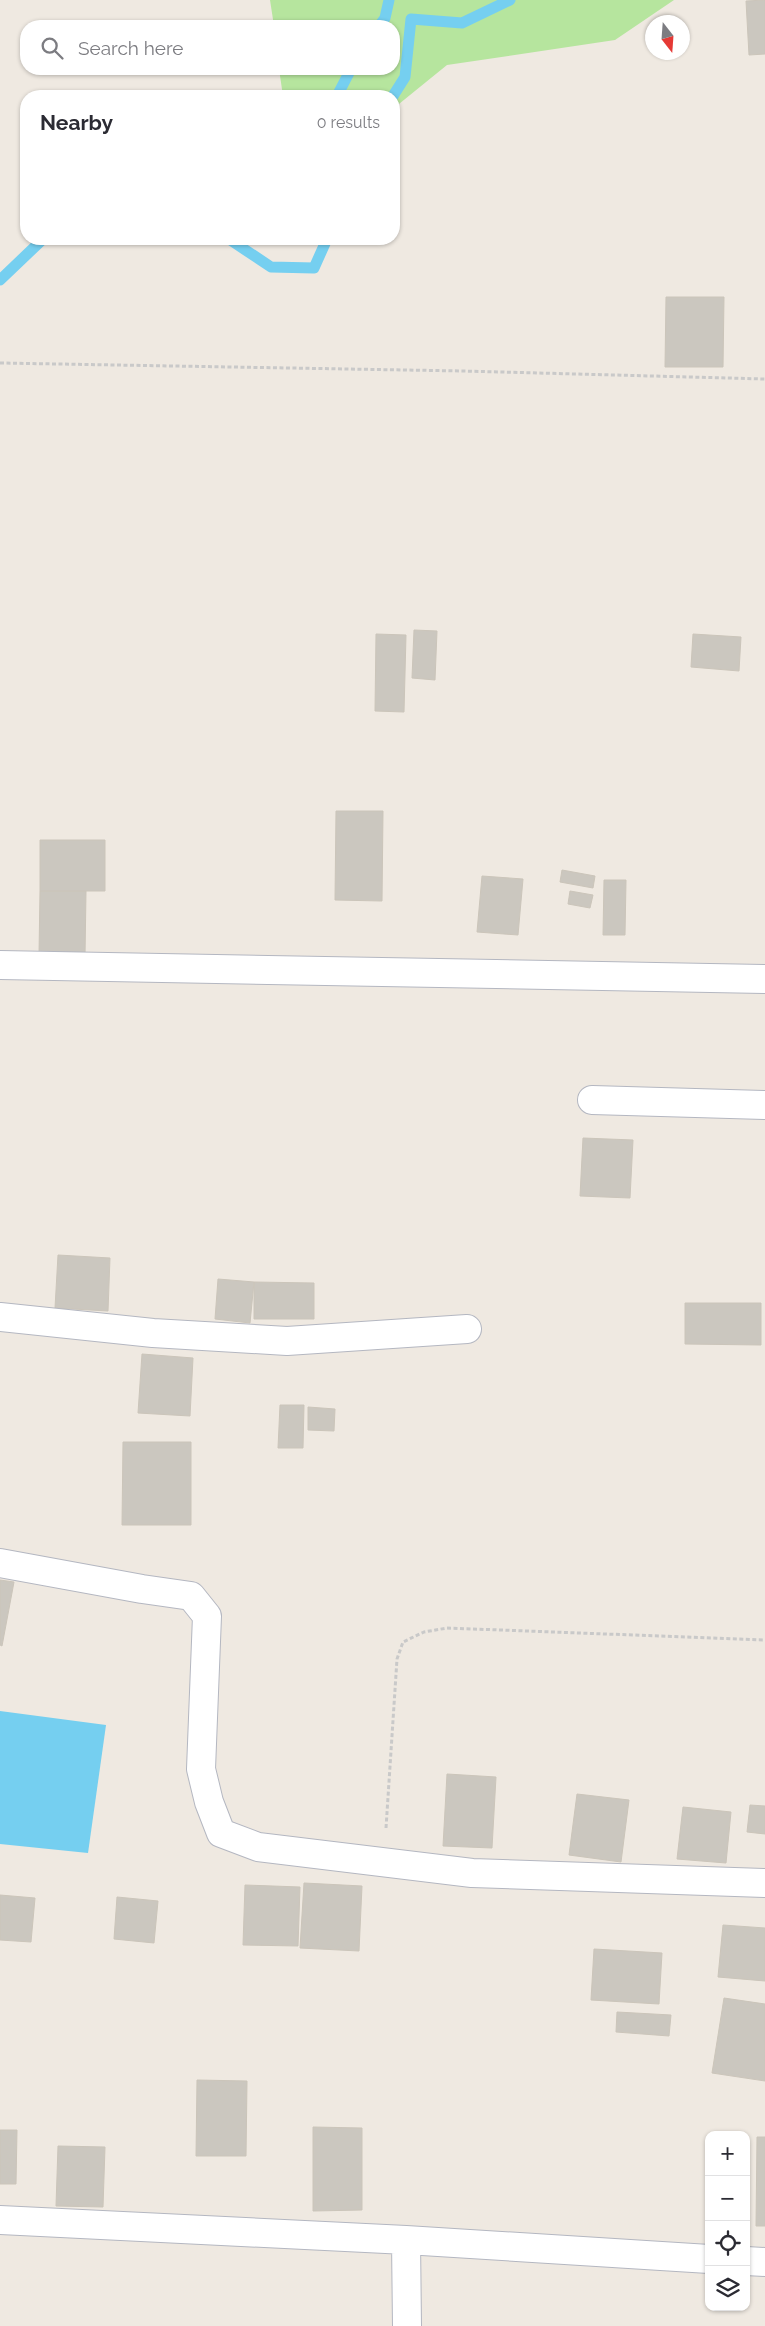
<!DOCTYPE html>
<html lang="en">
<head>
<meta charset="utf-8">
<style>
	:root { --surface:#fff; --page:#f7f7f7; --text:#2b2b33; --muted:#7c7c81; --line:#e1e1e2 }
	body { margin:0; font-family:Raleway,sans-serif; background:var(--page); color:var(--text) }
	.controls { position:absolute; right:15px; bottom:15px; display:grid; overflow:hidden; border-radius:10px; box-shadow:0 1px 4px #0004 }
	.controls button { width:45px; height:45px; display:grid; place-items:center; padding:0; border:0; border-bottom:1px solid var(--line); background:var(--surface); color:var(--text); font:25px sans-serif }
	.compass { position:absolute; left:645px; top:15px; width:45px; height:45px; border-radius:50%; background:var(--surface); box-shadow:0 1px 4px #0004; rotate:163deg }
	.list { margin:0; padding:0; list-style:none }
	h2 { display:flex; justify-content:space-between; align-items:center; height:65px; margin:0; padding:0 20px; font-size:21px }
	h2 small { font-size:16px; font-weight:400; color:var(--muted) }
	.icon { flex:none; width:28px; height:28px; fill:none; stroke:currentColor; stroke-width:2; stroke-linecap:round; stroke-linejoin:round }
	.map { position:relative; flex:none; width:765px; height:2326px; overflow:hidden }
	.search { position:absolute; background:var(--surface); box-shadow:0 1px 4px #0004; left:20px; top:20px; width:380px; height:55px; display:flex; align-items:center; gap:12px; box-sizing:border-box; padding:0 18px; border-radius:20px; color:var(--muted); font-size:19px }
	.panel { position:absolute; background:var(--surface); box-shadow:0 1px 4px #0004; left:20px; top:90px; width:380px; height:155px; border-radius:20px }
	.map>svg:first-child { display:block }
	.green { fill:#b6e59e }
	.water { fill:#75cff0 }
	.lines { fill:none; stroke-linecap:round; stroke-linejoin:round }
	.stream { stroke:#75cff0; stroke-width:11 }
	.building { fill:#cbc7bf; stroke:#cbc5ba }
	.minor-casing { stroke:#b4b7c1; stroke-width:30 }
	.path { stroke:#c9c9c9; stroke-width:3; stroke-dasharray:4 2.5; stroke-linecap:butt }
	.minor { stroke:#fff; stroke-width:28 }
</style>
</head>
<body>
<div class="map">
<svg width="765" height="2326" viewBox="0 0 765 2326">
	<rect width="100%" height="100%" fill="#efe9e1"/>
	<path class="green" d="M270,0H674L615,40L447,65L394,108V96H283L279,69H394V26H274Z"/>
	<path class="water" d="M0,1711L106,1725L88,1853L0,1844Z"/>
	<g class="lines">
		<path class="stream" d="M379,26L385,18L389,0
			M337,96L351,69
			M393,96L405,77L411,19L462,23L510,0
			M229,239L271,267L314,268L327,239
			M0,280L43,239"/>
	</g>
	<path class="building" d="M765,0V54L749,55L746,1Z
		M666,297H724L723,367H665Z
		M414,630L437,631L435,680L412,678Z
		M376,634L406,635L404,712L375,711Z
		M693,634L741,637L739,671L691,667Z
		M336,811H383L382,901L335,900Z
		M40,840H105V891H40Z
		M562,870L595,876L593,888L560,882Z
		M482,876L523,879L518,935L477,932Z
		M604,880H626L625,935H603Z
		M40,891H86L85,956L39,955Z
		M570,891L593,895L590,908L568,904Z
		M583,1138L633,1140L630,1198L580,1196Z
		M58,1255L110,1258L108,1311L55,1308Z
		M218,1279L254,1282L250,1323L215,1319Z
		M254,1282L314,1283V1319H254Z
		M685,1303H761V1345L685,1344Z
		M142,1354L193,1358L190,1416L138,1413Z
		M280,1405H304L303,1448H278Z
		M308,1407L335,1409L334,1431L308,1430Z
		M123,1442H191V1525H122Z
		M0,1580L14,1582L2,1646L0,1645Z
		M447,1774L496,1777L492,1848L443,1846Z
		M577,1794L629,1800L621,1862L569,1855Z
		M750,1805L765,1806V1834L747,1832Z
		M683,1807L731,1812L726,1863L677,1859Z
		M304,1883L362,1886L359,1951L300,1948Z
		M245,1885L300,1887L298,1946L243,1945Z
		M0,1895L35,1898L31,1942L0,1940Z
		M117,1897L158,1901L154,1943L114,1939Z
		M723,1925L765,1928V1981L718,1977Z
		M594,1949L662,1953L659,2004L591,2000Z
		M724,1998L765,2004V2081L712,2073Z
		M617,2012L671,2015L669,2036L616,2032Z
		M197,2080L247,2081L246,2156H196Z
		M313,2127L362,2128V2210L313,2211Z
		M0,2130H17L16,2184H0Z
		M757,2137H765V2226H756Z
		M58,2146L105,2147L103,2207L56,2206Z"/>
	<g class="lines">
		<defs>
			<path id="minor" d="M0,965L765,979
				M592,1100L765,1105
				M0,1317L153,1333L287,1341L467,1329
				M0,1563L142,1589L191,1596L207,1616L201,1769L209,1802L221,1833L258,1847L472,1873L765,1883
				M0,2220L406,2240L709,2259
				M406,2240L407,2326
				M746,2261L765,2262"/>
		</defs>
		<use href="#minor" class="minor-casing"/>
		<path class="path" d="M0,363L463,371L765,379
			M386,1828L397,1659L403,1642L424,1632L447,1628L765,1640"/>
		<use href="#minor" class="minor"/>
	</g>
</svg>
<div class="controls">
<button>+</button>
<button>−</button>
<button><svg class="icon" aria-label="locate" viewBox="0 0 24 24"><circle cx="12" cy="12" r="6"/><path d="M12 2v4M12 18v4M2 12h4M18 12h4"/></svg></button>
<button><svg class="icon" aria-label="layers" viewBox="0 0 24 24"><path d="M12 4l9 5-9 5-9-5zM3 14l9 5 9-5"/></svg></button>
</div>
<svg class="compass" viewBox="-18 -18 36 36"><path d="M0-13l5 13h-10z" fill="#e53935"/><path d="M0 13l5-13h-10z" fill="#7c7c81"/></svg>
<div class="search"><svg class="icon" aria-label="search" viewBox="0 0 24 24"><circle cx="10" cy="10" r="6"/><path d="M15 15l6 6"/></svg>Search here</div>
<section class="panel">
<h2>Nearby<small>0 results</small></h2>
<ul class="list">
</ul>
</section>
</div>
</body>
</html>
